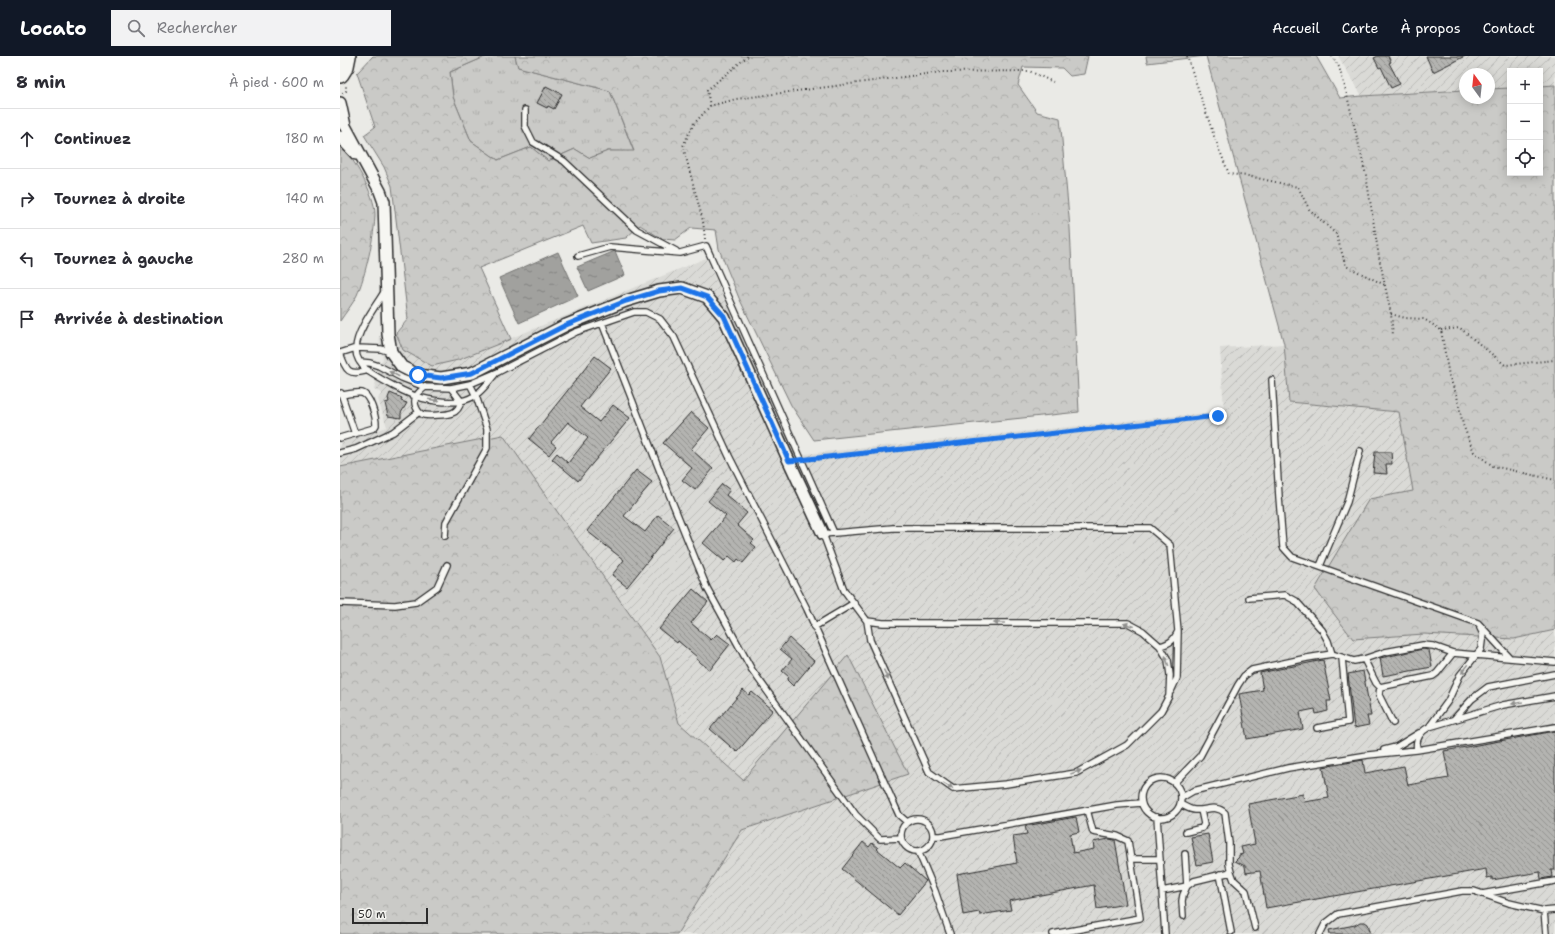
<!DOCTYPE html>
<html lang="fr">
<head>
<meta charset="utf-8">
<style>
	:root { --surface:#fff; --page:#f2f2f3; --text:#2b2b33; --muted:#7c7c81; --line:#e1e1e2; --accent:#111827 }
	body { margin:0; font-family:"Shantell Sans",sans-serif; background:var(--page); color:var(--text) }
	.controls { position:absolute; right:12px; top:12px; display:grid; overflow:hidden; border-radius:0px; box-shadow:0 2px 10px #0003 }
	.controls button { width:36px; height:36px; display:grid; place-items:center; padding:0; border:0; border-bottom:1px solid var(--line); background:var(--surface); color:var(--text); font:20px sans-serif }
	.compass { position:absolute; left:1119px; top:12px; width:36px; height:36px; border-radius:50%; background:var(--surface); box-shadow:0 2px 10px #0003; rotate:345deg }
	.scale { position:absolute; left:12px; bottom:10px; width:76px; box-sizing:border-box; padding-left:4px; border:2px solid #2b2b2b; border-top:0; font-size:11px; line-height:14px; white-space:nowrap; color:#2b2b2b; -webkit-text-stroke:3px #f6f6f2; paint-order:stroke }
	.stop { position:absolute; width:12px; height:12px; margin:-9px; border:3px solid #1a73e8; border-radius:50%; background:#fff }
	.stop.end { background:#1a73e8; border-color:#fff; box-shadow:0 1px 4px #0008 }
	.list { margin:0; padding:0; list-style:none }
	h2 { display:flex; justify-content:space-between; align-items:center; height:52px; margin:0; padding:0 16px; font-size:17px }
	h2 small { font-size:13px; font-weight:400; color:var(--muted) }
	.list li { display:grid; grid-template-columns:26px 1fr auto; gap:12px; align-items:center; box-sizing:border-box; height:60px; padding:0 16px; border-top:1px solid var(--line) }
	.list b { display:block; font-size:15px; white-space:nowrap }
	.list em { font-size:13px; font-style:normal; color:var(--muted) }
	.icon { flex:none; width:22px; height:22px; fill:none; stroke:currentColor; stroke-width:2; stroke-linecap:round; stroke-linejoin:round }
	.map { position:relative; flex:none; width:1215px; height:878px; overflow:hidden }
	header { display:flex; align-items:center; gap:24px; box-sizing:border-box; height:56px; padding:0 20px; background:var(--accent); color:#fff }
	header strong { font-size:19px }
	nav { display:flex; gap:22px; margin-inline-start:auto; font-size:14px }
	.search { width:280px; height:36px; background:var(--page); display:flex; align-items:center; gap:10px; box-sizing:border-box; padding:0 14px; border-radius:0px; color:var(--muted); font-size:15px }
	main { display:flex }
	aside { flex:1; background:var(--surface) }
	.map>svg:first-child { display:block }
	.industrial { fill:url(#industrial-furrows) }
	.grass { fill:url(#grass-tufts); stroke:#7a7a79 }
	.forest { fill:url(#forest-crowns); stroke:#7a7a79 }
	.water { fill:url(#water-ripples); stroke:#727270 }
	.building { fill:url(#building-back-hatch); stroke:#2b2b2b }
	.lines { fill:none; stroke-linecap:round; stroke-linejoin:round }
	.lane-casing { stroke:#2b2b2b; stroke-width:8 }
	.street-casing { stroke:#2b2b2b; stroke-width:14 }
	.primary-casing { stroke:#2b2b2b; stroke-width:20 }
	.path { stroke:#2b2b2b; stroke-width:2; stroke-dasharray:1 3; stroke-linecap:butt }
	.lane { stroke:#f6f6f2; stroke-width:5.5 }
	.street { stroke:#f6f6f2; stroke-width:11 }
	.primary { stroke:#f6f6f2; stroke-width:17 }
	.oneway { fill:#90908e }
	.route { stroke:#1a73e8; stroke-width:5 }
</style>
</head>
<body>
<header>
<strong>Locato</strong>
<div class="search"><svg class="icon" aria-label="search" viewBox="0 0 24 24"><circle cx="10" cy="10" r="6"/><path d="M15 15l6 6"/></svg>Rechercher</div>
<nav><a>Accueil</a><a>Carte</a><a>À propos</a><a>Contact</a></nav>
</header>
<main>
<aside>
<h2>8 min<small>À pied · 600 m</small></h2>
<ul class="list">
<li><svg class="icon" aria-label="ahead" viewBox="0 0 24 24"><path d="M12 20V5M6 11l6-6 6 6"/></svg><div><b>Continuez</b></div><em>180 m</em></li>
<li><svg class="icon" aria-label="right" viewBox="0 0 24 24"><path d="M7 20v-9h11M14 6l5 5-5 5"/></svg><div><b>Tournez à droite</b></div><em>140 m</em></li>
<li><svg class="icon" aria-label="left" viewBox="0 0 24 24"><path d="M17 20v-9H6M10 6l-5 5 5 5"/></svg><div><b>Tournez à gauche</b></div><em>280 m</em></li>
<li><svg class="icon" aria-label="arrive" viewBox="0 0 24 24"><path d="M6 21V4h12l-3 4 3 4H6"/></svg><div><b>Arrivée à destination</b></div></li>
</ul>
</aside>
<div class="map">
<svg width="1215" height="878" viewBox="0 0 1215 878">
	<defs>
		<pattern id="industrial-furrows" width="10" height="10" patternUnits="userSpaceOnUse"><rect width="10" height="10" fill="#dadad6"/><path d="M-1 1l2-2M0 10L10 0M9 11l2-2" fill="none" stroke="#bbbbb8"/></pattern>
		<pattern id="grass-tufts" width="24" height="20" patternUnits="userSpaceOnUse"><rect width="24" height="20" fill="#cacac7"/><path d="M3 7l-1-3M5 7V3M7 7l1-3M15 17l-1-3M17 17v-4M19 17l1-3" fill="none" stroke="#aeaeab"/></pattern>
		<pattern id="forest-crowns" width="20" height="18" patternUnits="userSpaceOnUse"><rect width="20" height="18" fill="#cacac7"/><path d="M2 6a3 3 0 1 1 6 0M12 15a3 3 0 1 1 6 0" fill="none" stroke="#aeaeab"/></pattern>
		<pattern id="water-ripples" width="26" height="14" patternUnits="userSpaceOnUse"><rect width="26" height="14" fill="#a1a19e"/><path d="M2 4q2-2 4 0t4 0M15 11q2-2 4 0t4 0" fill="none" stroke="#838381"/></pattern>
		<pattern id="building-back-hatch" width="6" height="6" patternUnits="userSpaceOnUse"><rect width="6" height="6" fill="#b4b4b1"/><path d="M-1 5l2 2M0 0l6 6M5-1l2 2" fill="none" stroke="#939390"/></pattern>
	</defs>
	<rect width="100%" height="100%" fill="#eaeae6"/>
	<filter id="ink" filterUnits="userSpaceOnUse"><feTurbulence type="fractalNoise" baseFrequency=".025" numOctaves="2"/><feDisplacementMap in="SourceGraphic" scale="8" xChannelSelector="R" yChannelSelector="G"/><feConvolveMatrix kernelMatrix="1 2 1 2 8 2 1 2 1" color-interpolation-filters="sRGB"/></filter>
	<g filter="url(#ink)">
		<path class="industrial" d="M998,0H1215V29L1200,30V15H1170V32L1149,33V18H1125V34L1022,40Z
			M366,202L456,399L884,355L880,292L944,288L949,346L1059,356L1092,537L1174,583L1215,574V878H0V387L47,371L38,343L42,337L34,334L36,324L31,321L43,303L39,280L56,277L63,294L118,304Z"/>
		<path class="grass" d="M147,0H175L178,11L270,35L294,96L268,95L250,102L235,93L208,105L191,91L158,104L131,85L113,41L110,16Z"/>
		<path class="forest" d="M33,0H147L110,16L113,41L131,85L158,104L191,91L208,105L235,93L250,102L268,95H294L270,35L178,11L175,0H748L744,18L730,20L722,12L683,11L678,29L697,56L720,62L730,172L739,356L474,384L451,349L399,242L379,193L376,174L351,172L335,184L322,183L300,169L286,182L251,187L243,170L139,212L171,283L118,304L92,310L63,294L56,277L68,263L52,130L44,111L24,79L35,71L17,17Z
			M806,0H976L1000,42L1022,40L1125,34V42H1149V33L1170,32V117H1200V30L1215,29V574L1174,583L1084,578L1013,583L975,533L1029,443L1073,435L1059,356L949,346L944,288L866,0L807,7Z
			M0,87C13,102 35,138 35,158C35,178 25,221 17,239C13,248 5,257 0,265Z
			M163,379L320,601L339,667L403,724L508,599L568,718L402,774L337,878H0V411Z"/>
		<path class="water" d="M275,195L285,219L248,235L237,211Z
			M218,196L238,240L179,267L159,222Z"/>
		<path class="building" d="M1038,0H1048L1051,6L1049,7L1060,28L1051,32L1041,11L1039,12L1034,2Z
			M1086,0H1125L1093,16Z
			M206,30L222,38L214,53L208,50L207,52L197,47Z
			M255,300L271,312L240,351L259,366L273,349L290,362L238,425L212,403L217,397L228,407L248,382L228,366L211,386L216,390L209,399L189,383Z
			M50,337L62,342L61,345L67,347L61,357V362L48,360L45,347L49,346L48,342Z
			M351,356L369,372L351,393L373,413L355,434L342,424L352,412L323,387Z
			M1035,396H1051L1052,408H1046L1047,418L1033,417Z
			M296,414L312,426L284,460L305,476L318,459L334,472L287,531L272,519L284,504L247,475Z
			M382,428L390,434L386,439L407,457L397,469L414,484L411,487L416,491L403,507L398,503L396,506L389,500L384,505L363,487L386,460L368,445Z
			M353,533L368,546L351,567L371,584L377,578L390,588L370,614L356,603L357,601L338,585L337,587L319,573Z
			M449,582L474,605L453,630L447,624L449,621L442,615L452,603L440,593Z
			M1083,593L1089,594L1092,611L1043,620L1040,602Z
			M983,604L991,645H987L988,655L976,658L975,653L960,656L963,673L907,683L899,638L923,634L920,617Z
			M1023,615L1031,660H1027L1029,669L1014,672L1008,618Z
			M403,634L409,639L412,636L433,654L397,696L370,673Z
			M1215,675V814H1211L1212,821L1201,823L1200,816L1152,824V821L1147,822L1146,813L926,852L920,815L906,817L905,810L895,805L899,801V799L903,798L901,791L915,788L908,748L963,738L964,746L989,742L983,711L1023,704L1025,717L1064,710L1068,729L1109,722L1104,695Z
			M736,761L739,776L730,778L733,797L754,793L753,786L769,783L775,784L786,848L757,853L754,829L669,845L671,854L640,859L639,856L623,859L617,818L677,807L673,780L687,778L685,770Z
			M868,778L873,806L857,809L851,781Z
			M523,786L529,791L532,787L538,792L537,793L560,812L565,807L586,825L558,859L502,813Z
			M1020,866H1025L1028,868L1031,878H990L989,874L1015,869Z"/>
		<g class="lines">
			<defs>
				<path id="lane" d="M185,54V70L193,86L224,105L297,174L336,195
					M238,200L270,191L340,197L366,190L494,477
					M45,235C36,249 15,277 16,294C16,302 22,310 28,315C40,323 68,339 82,342C94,345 109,347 121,345C138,342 146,329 156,317
					M262,267L323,423L367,532L412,614L516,759L540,783L561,782
					M20,306L30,307L39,310L62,322L85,331L111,332L130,328L158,316L236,276L294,256H306L320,263L334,281L389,400L467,553L559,759L567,766
					M28,314C8,321 6,314 0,297L16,292L41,293L51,296
					M932,324L939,441L943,491L952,501L1138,567L1170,602
					M85,331C82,334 77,337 76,341C73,347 77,357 84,359C89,360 107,359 112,357C118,355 120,350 121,345L111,332
					M1,337L15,378
					M0,382L34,372L36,369C36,361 30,339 22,337C16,336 8,338 2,339
					M0,397L16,393L53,376L79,356
					M105,480L106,466L147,392V373L136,340L130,328
					M980,510L1007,446L1020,395
					M909,542L945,539L956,545L982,574L988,585L992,598
					M0,547L55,549L76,546L97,531L107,509
					M527,565L543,567H788L803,575L820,590L828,604L830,619L829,640L821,655L787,689L736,717L666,728L613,733L589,716L530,584L527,565L504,534L483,478L553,472H810L830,489L838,575
					M474,571L514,547
					M820,590C831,587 834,584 838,575L837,622L831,635
					M1113,597L1097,617L1093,620L1040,631L1036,627L1024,603L1045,596L1083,589L1093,590L1113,597L1215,606
					M1040,631L1039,639L1053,667
					M1114,663L1132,643L1148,631L1215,618
					M1089,671L1108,645L1120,619L1141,593L1143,578L1140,572
					M977,672L1008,666L1002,602
					M1044,694L1056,691L1079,677
					M1077,694C1075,683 1080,676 1089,671L1163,649L1215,640
					M801 742a20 20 0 1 1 40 0a20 20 0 1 1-40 0Z
					M834,727L860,700L898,629L904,620L912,614L967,602L992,598L1014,605L1024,603
					M841,742L853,735L948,712L1028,699L1077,694L1215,671
					M840,748C844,750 850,754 855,754C866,755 876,748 885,757L889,787V808L891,816
					M817,761L825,878
					M561 779a16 16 0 1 1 32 0a16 16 0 1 1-32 0Z
					M846,776L862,772L864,768L861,754
					M593,780H601L777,749L801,747
					M578,795L595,835L610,878
					M791,803H820
					M880,818L891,876
					M822,835L847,830L854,825L891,816L894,824L906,835L915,872
					M1142,838L1215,825
					M1204,855L1215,854
					M843,860L842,845L843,839L847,830L845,798
					M713,878L800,862L788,785L777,780L753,776L747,754
					M980,878L985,868L998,858L1122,835H1134L1169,847L1204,855L1206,878"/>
				<path id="street" d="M0,47L5,70
					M0,64L5,70L40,135L44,146L48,278L51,296L62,311L78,319L101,322L132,317L226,269L286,245L319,235L342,232L367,241L384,261L449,405L483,478
					M0,81L16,98"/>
				<path id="primary" d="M0,18L5,10L7,0"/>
			</defs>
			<use href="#lane" class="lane-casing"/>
			<use href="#street" class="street-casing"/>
			<use href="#primary" class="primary-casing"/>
			<path class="path" d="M847,0L874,80L889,118L908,120L958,131L969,153L996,178L1006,210L1045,229
				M992,0L999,11L1005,31L1026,119L1039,201L1051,258L1053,279
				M2,37L6,35V30
				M370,50L367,34L408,0
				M365,183L363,165L343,90L353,69L370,50L396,43L601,16L689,15L713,26
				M1051,258L1065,262L1084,263L1101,274L1109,320L1117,340L1123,369L1134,396L1153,410L1215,424
				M1101,274L1120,272L1165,309L1215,304
				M470,404L878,360"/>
			<use href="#lane" class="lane"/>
			<use href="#street" class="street"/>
			<use href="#primary" class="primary"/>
		</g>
		<defs><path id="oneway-solid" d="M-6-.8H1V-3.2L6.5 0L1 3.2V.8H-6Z"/></defs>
		<g class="oneway">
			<use href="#oneway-solid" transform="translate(54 318) rotate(-152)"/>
			<use href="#oneway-solid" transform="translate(94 344) rotate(7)"/>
			<use href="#oneway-solid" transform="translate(659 567) rotate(-180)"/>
			<use href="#oneway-solid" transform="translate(789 569) rotate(-165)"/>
			<use href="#oneway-solid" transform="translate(827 605) rotate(-108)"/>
			<use href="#oneway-solid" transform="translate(1125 613) rotate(129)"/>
			<use href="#oneway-solid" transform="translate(546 619) rotate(66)"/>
			<use href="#oneway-solid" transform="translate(1177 647) rotate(170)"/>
			<use href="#oneway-solid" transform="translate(736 716) rotate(-20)"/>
			<use href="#oneway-solid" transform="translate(608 730) rotate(31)"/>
		</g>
	</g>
	<g class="lines" filter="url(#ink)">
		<path class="route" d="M78,319L101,322L132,317L226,269L286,245L319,235L342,232L367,241L384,260L449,405L878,360"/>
	</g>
</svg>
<div class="controls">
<button>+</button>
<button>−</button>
<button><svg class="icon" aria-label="locate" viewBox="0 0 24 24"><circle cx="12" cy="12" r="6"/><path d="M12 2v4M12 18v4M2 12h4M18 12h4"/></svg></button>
</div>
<svg class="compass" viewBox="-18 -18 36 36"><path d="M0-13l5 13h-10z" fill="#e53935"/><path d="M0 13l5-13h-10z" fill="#7c7c81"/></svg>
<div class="scale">50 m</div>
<div class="stop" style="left:78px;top:319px"></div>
<div class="stop end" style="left:878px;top:360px"></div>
</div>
</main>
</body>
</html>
